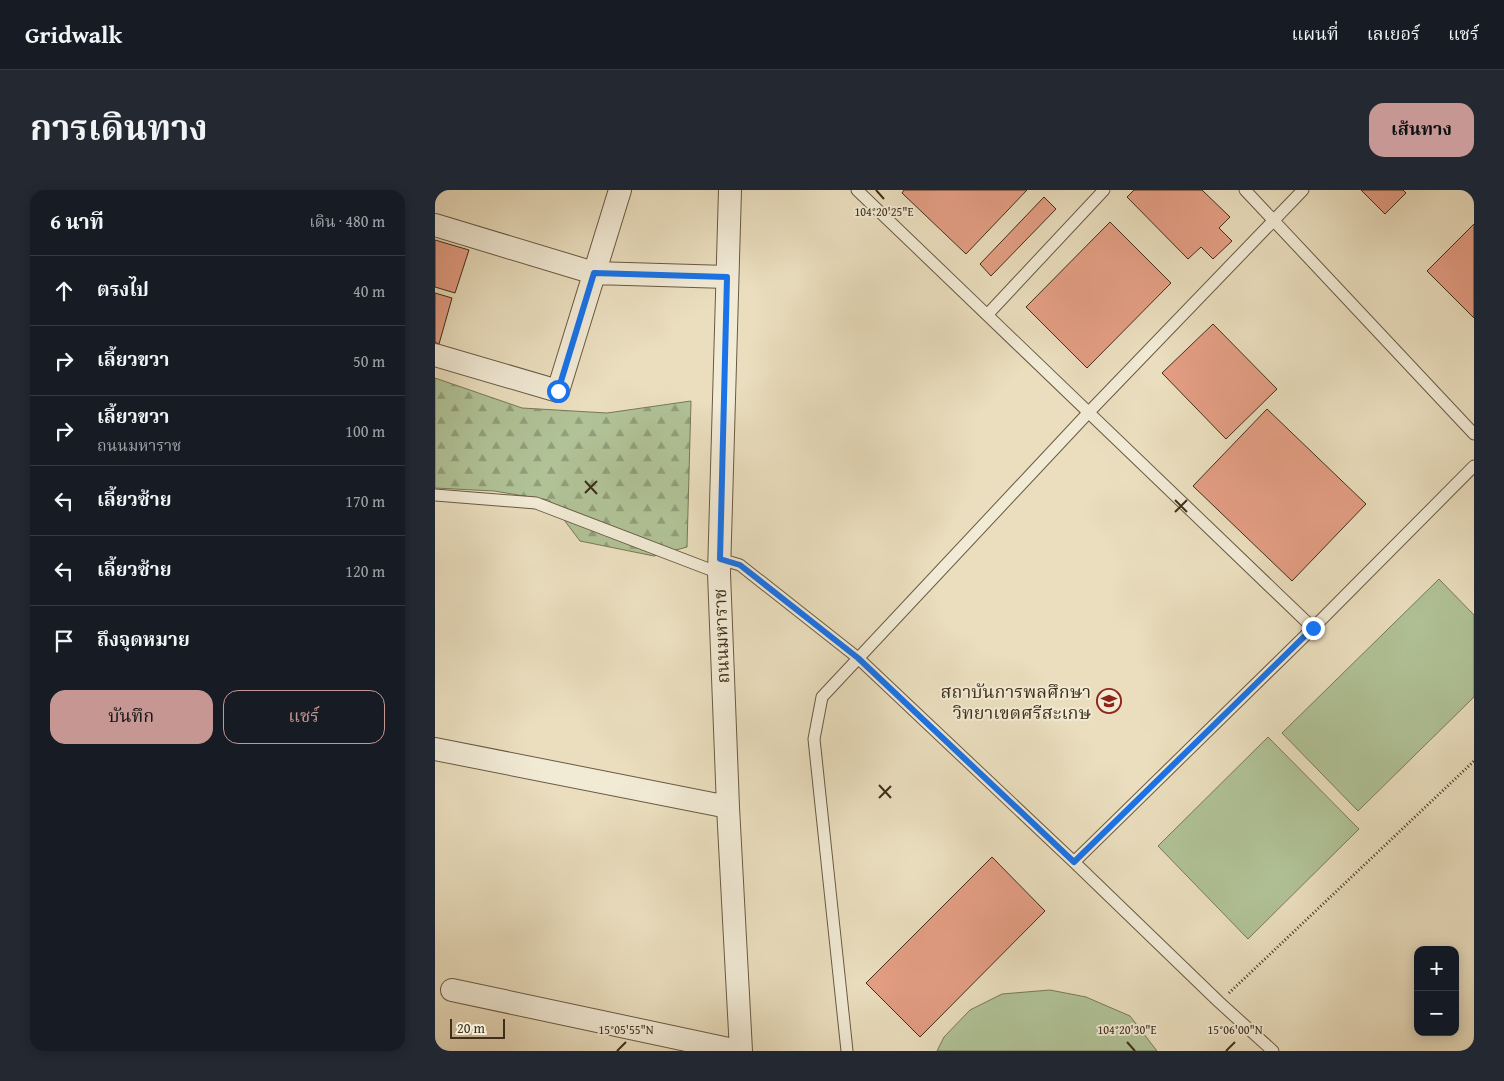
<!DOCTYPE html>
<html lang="th">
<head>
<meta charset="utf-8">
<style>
	:root { --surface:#171b24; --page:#242831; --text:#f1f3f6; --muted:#9ea1a6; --line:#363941; --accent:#c59692 }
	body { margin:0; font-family:"Gentium Book Plus","Noto Serif Thai",serif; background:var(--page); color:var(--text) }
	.controls { position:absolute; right:15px; bottom:15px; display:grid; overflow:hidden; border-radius:10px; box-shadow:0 2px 12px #0003 }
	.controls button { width:45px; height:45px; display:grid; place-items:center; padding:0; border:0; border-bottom:1px solid var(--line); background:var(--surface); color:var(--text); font:25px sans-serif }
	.scale { position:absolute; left:15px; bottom:12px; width:55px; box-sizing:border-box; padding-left:5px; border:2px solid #3f2e18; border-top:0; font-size:14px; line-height:18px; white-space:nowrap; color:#3f2e18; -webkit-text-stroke:4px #f1ead5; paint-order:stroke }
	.stop { position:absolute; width:15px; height:15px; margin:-11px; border:4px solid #1a73e8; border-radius:50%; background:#fff }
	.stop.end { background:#1a73e8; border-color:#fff; box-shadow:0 1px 5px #0008 }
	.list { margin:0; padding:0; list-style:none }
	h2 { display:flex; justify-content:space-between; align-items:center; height:65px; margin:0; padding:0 20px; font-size:21px }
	h2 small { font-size:16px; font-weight:400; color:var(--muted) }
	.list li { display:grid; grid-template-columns:32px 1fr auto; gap:15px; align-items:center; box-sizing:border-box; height:70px; padding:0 20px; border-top:1px solid var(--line) }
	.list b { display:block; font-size:19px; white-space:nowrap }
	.list p { margin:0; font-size:16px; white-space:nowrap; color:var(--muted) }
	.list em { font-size:16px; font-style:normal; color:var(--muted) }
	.actions { display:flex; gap:10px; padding:15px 20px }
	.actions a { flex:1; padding:11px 0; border:1px solid var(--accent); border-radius:15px; text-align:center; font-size:18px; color:var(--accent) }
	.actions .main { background:var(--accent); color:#111 }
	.icon { flex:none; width:28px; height:28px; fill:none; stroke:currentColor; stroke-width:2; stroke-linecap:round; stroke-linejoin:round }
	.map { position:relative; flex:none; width:1039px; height:861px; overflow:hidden; border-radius:15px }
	header { display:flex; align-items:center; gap:30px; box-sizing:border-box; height:70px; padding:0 25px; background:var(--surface); border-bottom:1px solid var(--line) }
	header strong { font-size:24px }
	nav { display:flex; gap:28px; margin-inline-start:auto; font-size:18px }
	.intro { display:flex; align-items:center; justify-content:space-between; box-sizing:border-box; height:120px; padding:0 30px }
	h1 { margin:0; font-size:35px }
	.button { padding:12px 22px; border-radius:15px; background:var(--accent); color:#111; font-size:18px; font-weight:700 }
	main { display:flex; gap:30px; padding:0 30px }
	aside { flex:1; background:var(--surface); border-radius:15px; box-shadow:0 2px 12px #0003 }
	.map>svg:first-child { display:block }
	.grass { fill:#b0c296; stroke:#787857 }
	.forest { fill:url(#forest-firs); stroke:#787857 }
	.building { fill:#e49e84; stroke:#3f2e18 }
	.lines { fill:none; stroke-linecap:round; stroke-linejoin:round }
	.lane-casing { stroke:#6a5a42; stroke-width:13 }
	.street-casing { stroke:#6a5a42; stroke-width:24 }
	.path { stroke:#3f2e18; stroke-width:3; stroke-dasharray:1 2.5; stroke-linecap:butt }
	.lane { stroke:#f1ead5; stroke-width:11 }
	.street { stroke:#f1ead5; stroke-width:22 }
	.route { stroke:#1a73e8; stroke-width:6 }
	.ticks { fill:none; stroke:#3f2e18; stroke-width:2 }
	.labels { text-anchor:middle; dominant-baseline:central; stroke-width:4; stroke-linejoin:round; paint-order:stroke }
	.street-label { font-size:18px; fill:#3f2e18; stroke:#f1ead5 }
	.poi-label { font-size:18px; fill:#3f2e18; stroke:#f1ead5; text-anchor:end }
	.ticks-label { font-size:12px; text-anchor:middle; fill:#3f2e18; stroke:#f1ead5; stroke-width:4; stroke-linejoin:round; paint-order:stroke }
</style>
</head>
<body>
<header>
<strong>Gridwalk</strong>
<nav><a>แผนที่</a><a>เลเยอร์</a><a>แชร์</a></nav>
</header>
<div class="intro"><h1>การเดินทาง</h1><a class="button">เส้นทาง</a></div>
<main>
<aside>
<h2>6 นาที<small>เดิน · 480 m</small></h2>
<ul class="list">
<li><svg class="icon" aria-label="ahead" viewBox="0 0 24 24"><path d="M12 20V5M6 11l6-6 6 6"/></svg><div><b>ตรงไป</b></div><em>40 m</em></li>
<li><svg class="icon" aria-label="right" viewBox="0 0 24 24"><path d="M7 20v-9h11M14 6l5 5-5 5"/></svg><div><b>เลี้ยวขวา</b></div><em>50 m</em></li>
<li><svg class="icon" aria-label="right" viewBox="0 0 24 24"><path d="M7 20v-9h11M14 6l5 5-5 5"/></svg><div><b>เลี้ยวขวา</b><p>ถนนมหาราช</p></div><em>100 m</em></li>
<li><svg class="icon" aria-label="left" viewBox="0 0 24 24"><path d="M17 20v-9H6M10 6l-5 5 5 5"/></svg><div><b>เลี้ยวซ้าย</b></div><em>170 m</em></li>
<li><svg class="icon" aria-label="left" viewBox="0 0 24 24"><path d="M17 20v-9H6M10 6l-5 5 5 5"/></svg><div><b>เลี้ยวซ้าย</b></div><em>120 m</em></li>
<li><svg class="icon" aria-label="arrive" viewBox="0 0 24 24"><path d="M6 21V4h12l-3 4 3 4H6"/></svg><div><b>ถึงจุดหมาย</b></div></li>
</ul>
<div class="actions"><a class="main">บันทึก</a><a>แชร์</a></div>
</aside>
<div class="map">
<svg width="1039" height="861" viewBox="0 0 1039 861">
	<defs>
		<pattern id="forest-firs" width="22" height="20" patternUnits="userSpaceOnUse" patternTransform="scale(1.25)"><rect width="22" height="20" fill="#b0c296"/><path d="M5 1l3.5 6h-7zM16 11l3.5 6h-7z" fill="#919e79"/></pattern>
	</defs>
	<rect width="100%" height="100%" fill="#eadebe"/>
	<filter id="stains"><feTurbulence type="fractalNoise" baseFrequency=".004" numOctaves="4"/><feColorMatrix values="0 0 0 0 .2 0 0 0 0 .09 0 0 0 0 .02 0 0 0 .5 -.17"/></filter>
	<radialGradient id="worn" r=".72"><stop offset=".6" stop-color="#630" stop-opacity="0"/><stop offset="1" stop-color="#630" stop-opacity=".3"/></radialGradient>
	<path class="grass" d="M1004,389L1039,425V507L923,621L847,543Z
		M833,547L924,639L813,749L723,656Z
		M615,800L651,807L695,826L722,861H502L509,847L535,820L567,804Z"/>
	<path class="forest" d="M0,188L87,218L172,223L256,211L252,357L219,366L145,351L114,310L59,301L0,298Z"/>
	<path class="building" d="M469,0H592L531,64L467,3Z
		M699,0H767L795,27L784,38L797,51L778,69L766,57L753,69L692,7Z
		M926,0H968L971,3L950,24Z
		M609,7L621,19L556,86L545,74Z
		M675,32L736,93L652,178L591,117Z
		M1039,34V128L992,81Z
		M0,50L34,60L20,103L0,97Z
		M0,103L17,108L4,154L0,152Z
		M778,134L842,199L791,249L727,183Z
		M832,219L931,314L857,391L758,296Z
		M557,667L610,721L485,847L431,793Z"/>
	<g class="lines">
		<defs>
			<path id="lane" d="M422,0L878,438
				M810,0L1039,244
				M552,125L669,0
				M0,305L101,313L284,383
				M285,369L305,375L423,468L639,672L784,812L838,861
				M639,672L878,438L1039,276
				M412,861L379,549L387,507L654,222L868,0"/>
			<path id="street" d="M295,0L284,383L293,617L306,861
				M0,35L159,83L292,87
				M0,165L123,201L185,0
				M0,559L293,617
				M17,800L303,861"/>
		</defs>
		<use href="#lane" class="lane-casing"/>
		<use href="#street" class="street-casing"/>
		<path class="path" d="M794,803L1039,571"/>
		<use href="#lane" class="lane"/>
		<use href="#street" class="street"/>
	</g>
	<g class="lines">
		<path class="route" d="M123,201L159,83L292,87L285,369L305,375L423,468L639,672L878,438"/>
	</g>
	<path class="ticks" d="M441,0L449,9M150,291L162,304M150,303L162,291M740,310L752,322M740,322L752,310M444,595L456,608M444,608L456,596M692,852L700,861M182,861L191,852M791,861L800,852"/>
	<defs>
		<symbol id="university-ring" viewBox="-11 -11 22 22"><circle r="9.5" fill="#f1ead5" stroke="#8f2418" stroke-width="1.5"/><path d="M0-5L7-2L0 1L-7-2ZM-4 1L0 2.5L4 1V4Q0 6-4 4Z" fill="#8f2418"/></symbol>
	</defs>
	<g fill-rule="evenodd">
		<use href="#university-ring" x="660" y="497" width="28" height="28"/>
	</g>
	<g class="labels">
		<g class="street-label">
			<text transform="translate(286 446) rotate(-92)">ถนนมหาราช</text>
		</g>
		<g class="poi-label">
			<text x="656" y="501">สถาบันการพลศึกษา<tspan x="656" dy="21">วิทยาเขตศรีสะเกษ</tspan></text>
		</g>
	</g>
	<g class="ticks-label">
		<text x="449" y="26">104°20'25"E</text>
		<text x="692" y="844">104°20'30"E</text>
		<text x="191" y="844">15°05'55"N</text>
		<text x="800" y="844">15°06'00"N</text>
	</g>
	<rect width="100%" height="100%" filter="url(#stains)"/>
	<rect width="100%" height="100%" fill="url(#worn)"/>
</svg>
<div class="controls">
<button>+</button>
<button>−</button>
</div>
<div class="scale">20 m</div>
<div class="stop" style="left:123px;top:201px"></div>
<div class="stop end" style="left:878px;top:438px"></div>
</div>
</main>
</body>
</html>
